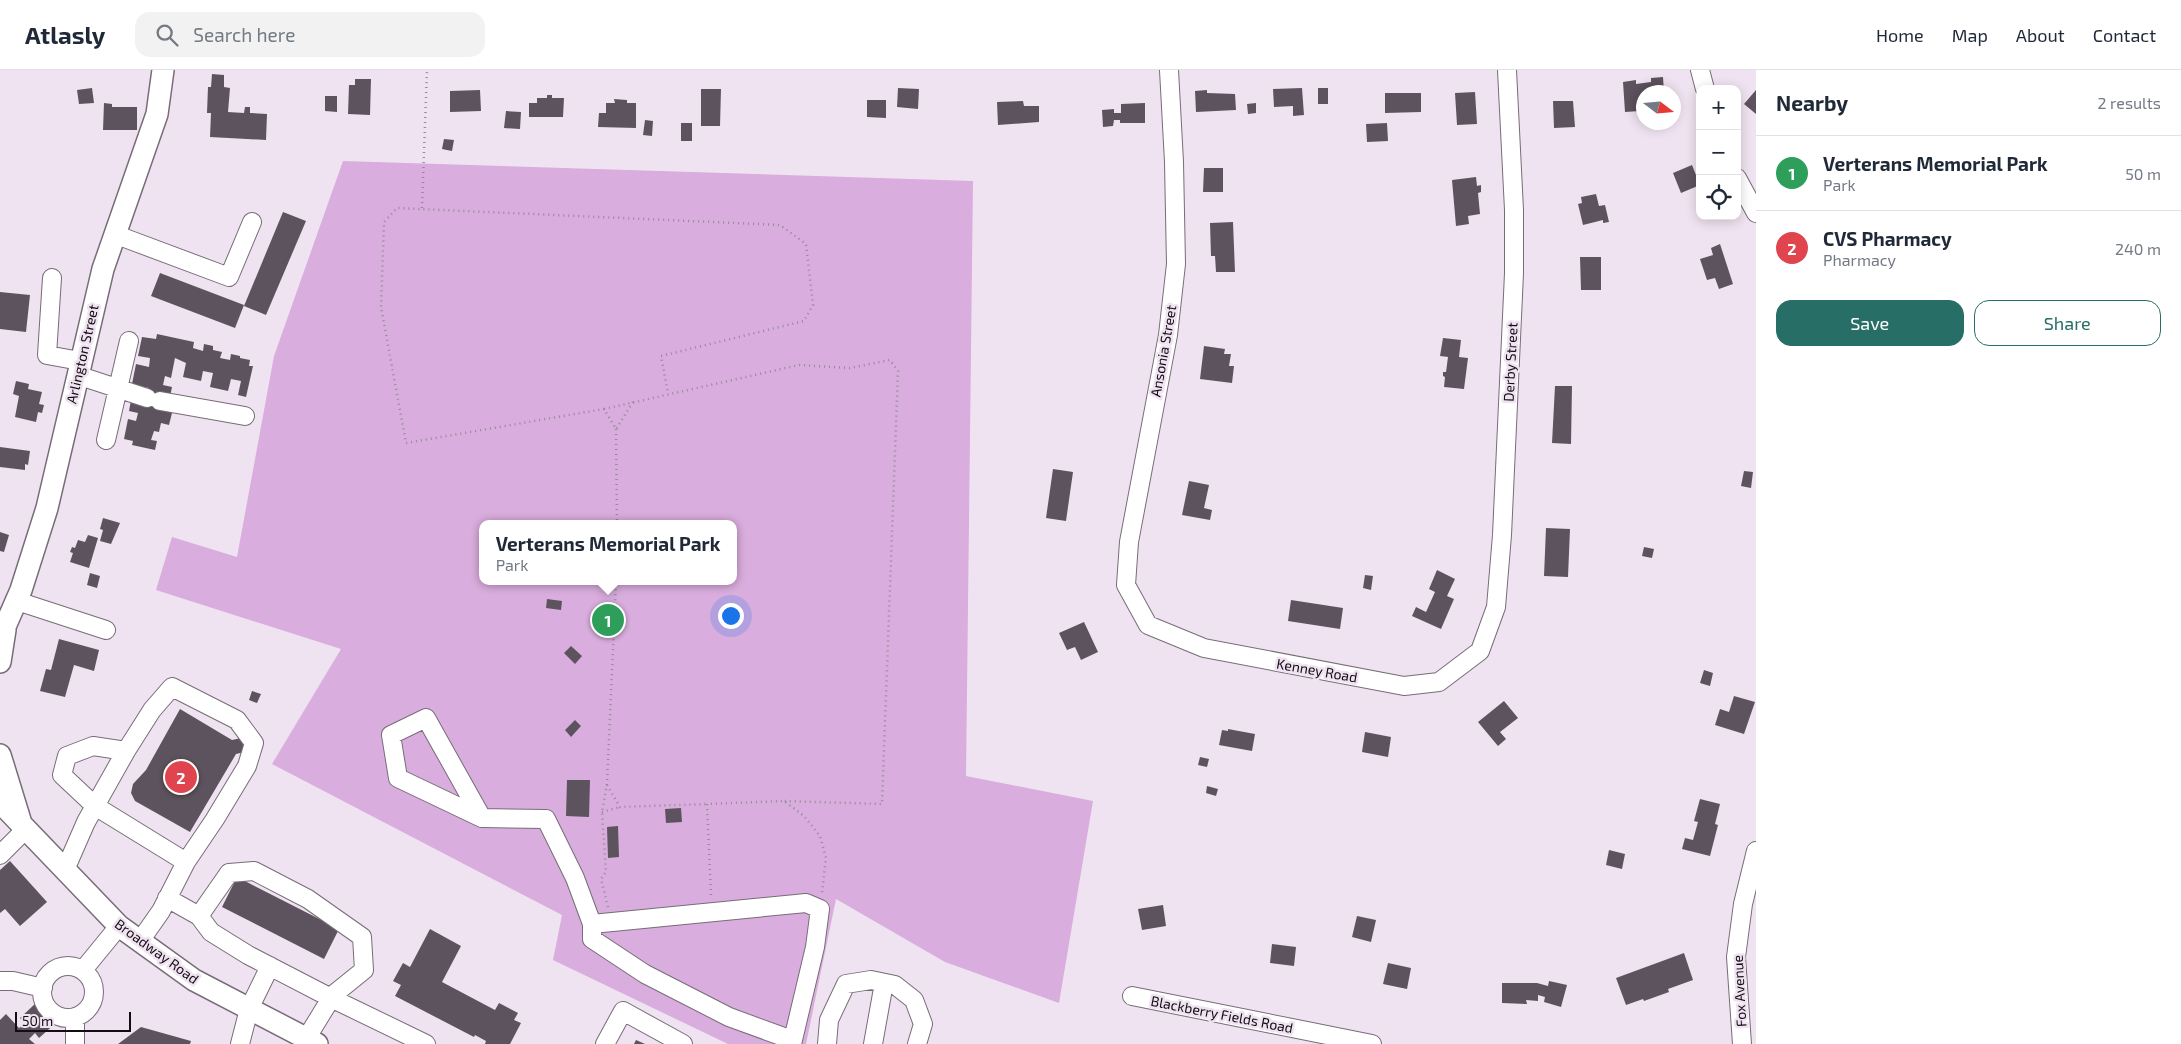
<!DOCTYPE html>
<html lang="en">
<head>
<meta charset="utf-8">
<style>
	:root { --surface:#fff; --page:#f2f2f3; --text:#1f2937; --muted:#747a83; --line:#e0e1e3; --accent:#266e66 }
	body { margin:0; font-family:"Exo 2",sans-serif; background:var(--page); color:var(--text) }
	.controls { position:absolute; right:15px; top:15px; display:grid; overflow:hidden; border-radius:10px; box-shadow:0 2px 12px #0003 }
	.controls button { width:45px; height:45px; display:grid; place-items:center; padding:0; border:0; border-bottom:1px solid var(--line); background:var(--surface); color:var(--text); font:25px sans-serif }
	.compass { position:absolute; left:1636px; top:15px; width:45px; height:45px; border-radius:50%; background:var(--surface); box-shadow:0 2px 12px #0003; rotate:106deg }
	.scale { position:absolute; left:15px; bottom:12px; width:116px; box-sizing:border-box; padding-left:5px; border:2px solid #120d12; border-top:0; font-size:14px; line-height:18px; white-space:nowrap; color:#120d12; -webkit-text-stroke:4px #f0e3f1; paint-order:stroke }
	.you { position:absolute; left:730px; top:545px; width:18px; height:18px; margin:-12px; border:4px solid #fff; border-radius:50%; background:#1a73e8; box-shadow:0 0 0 8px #1a73e833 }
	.badge { display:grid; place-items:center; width:32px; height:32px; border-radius:50%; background:var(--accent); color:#fff; font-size:16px; font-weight:700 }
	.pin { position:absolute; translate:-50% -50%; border:2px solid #fff; box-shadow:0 1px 5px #0006 }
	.popup { position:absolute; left:479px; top:450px; width:258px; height:65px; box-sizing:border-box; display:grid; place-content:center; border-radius:10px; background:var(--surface); filter:drop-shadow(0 1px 4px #0005); font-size:16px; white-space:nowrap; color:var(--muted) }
	.popup b { font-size:19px; color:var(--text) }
	.popup::after { content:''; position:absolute; left:50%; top:100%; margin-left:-10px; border:10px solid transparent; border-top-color:var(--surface) }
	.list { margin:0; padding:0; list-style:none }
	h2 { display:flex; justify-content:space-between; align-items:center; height:65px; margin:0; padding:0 20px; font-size:21px }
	h2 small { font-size:16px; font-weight:400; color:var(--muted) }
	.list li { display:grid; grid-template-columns:32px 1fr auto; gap:15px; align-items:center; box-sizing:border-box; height:75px; padding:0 20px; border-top:1px solid var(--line) }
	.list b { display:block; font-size:19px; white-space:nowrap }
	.list p { margin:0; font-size:16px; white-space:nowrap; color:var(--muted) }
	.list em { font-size:16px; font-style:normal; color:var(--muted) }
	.actions { display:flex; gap:10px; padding:15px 20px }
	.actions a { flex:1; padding:11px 0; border:1px solid var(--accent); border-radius:15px; text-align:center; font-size:18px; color:var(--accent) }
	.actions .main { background:var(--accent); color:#fff }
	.icon { flex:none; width:28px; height:28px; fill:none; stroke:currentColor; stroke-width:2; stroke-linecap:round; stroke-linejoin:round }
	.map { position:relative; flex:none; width:1756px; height:974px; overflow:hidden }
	header { display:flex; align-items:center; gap:30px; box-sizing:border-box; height:70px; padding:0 25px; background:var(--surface); border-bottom:1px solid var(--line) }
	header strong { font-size:24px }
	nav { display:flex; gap:28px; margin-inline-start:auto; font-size:18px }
	.search { width:350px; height:45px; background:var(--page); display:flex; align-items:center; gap:12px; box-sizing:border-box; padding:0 18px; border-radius:15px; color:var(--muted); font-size:19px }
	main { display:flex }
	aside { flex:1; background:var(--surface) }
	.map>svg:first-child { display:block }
	.green { fill:#d9addd; fill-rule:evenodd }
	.building { fill:#5d535e }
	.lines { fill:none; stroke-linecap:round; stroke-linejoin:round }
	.minor-casing { stroke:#776c78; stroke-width:20 }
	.major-casing { stroke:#776c78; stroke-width:24 }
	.path { stroke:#948b95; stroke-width:2.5; stroke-dasharray:1 4; stroke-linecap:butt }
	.minor { stroke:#fff; stroke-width:18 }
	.major { stroke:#fff; stroke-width:21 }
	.labels { text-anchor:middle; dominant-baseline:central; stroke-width:5; stroke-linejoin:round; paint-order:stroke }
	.street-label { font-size:14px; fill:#120d12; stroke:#f0e3f1 }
</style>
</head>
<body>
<header>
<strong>Atlasly</strong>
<div class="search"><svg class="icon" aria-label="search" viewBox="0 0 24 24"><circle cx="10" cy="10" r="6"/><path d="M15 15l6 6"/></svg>Search here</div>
<nav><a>Home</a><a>Map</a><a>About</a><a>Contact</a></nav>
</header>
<main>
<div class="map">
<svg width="1756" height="974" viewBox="0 0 1756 974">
	<rect width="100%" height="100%" fill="#f0e3f1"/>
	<path class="green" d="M343,91L973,111L966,706L1093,731L1059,933L945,892L836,829L806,974H728L553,890L562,845L272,694L341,579L156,520L172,467L237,487L274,286ZM483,454H733V511H483Z"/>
	<path class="building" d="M212,4L224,5V17L230,18L228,42L244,43L245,37H250V43L267,44L266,70L210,67L211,43H207L208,17H211Z
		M1663,7L1664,22H1644V37H1639L1640,41L1625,42L1623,12L1636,10V14L1651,12V8Z
		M355,9H371L370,45L348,44L349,15H355Z
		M92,18L94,33L79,34L77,20Z
		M898,18L919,19L918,39L897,37Z
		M1302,18L1304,45L1293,46V36L1274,37L1273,19Z
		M1318,18H1328V34H1318Z
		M701,19H721L720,56H701Z
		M480,20L481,41L450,42V21Z
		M1207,20V23L1235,24L1236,40L1196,42L1195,21Z
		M1756,20V44L1744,34Z
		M1475,22L1477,54L1457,55L1455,23Z
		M1385,23H1421V42L1385,43Z
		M547,25H552V28H564L563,47H529V33H537V28H547Z
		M325,26H337V42L325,41Z
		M614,29L627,30V33H636V58L598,57L599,43H606V33H615Z
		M867,30H886V48L867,47Z
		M1023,31L1024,36H1039V52L998,55L997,32Z
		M1553,31H1573L1575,57L1554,58Z
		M104,33L112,34V37H137V60H103Z
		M1145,33V53H1120V50H1114L1113,56L1103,57L1102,40L1114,39V43H1121V34Z
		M1256,33V43L1248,44L1247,34Z
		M506,41L521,42L520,59L504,58Z
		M645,50L653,51L652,66L643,65Z
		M681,53H692V71H681Z
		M1387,53L1388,71L1367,72L1366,54Z
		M444,69L454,70L452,81L442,79Z
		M1692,95L1700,115L1681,123L1673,103Z
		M1204,98H1223V122H1203Z
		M1476,107L1477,116L1481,115V122L1478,123L1480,144L1468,146L1469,154L1456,156L1452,110Z
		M1596,124L1599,136L1605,135L1609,152L1603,153V150L1583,155L1578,134L1582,133L1581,127Z
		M283,142L306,151L266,245L244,236Z
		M1233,152L1235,202H1216L1215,186H1211L1210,153Z
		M1720,174L1733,214L1719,219L1715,208L1707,210L1700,189L1713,185L1711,178Z
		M1580,187H1601V220H1581Z
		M160,203L244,235L235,258L151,226Z
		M0,222L30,225L26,262L0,259Z
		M157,264L194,272L193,278L203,281L204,274L213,276V280L222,282L220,288L230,290L231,284L240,286V288L250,290L249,296H253L246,327L238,325L241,311L231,309L228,321L210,317L213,303L203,301L201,311L183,307L186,293L175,288L171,308L165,306L163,315L172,317L170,327L173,339L169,355L161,353L159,362L154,361L151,370L157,371L155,380L132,375L133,371L124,369L128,349L136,351L138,343L129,341L131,330L145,333L149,318L132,314L136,294L149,297L150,288L138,286L142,267L156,269Z
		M1443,268L1461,270L1459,287L1468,288L1464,319L1444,317L1445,307L1443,306V302H1446L1448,287L1440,286Z
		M1204,276L1225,279L1224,284H1231L1229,296H1234L1232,313L1200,309Z
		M16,311L29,314L28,319L42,322L39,334L44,335L42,343L38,342L36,352L15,347L19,326L13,324Z
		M1555,316H1572L1571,374L1552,373Z
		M0,377L30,381L28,395L25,394V400L0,397Z
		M1053,399L1073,402L1066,451L1046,448Z
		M1744,401L1753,402L1751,418L1741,416Z
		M1189,411L1209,415L1204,438L1212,440L1210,450L1182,445Z
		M103,448L120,453L111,474L100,471L103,460L100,459Z
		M1546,458L1570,459L1568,507L1544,506Z
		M0,462L9,465L4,482L0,481Z
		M88,465L98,468L89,498L70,492L73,483L70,482L72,477L75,478L78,470L85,472Z
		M1644,477L1654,479L1652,488L1642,486Z
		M1437,500L1455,509L1447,526L1454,529L1441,559L1412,546L1416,537L1426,542L1435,522L1429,519Z
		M90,503L100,506L97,518L87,515Z
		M1365,505L1373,506L1371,520L1363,518Z
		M547,529L562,531L561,540L546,538Z
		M1291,530L1343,538L1340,559L1288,551Z
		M1084,552L1098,582L1081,590L1075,577L1067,580L1059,563Z
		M59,569L99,580L94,601L74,595L65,627L40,621L46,599L51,600Z
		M571,576L582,586L575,594L564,583Z
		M1704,600L1713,603L1710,616L1700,613Z
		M252,621L261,624L257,633L249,630Z
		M1734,626L1755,632L1744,664L1715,655L1720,639L1729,642Z
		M1504,631L1518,648L1500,662L1506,669L1498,676L1478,652Z
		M180,639L232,670L246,667L249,681L236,684L190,762L135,731L131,723L133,714L146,700Z
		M575,650L581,656L571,667L565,660Z
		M1228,659L1255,664L1252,681L1219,675L1222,660L1228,661Z
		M1365,662L1391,667L1388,687L1362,682Z
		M1200,687L1209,689L1207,697L1198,695Z
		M567,710H590L589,747L566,746Z
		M1207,716L1218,719L1216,726L1206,723Z
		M1700,729L1720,734L1715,754L1718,755L1710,786L1682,779L1685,768L1693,770L1698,752L1694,751Z
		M681,738L682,752L666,753L665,739Z
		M618,756L619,787L608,788L607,757Z
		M1609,780L1625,784L1622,799L1606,795Z
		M10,791L47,832L20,856L5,839L0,843V800Z
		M237,807L339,859L324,889L222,837Z
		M1163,835L1166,856L1142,860L1138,839Z
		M1357,846L1376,850L1371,872L1352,867Z
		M430,859L461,876L442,912L495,940L499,933L518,943L514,950L521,953L510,974H485L486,971L475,965L474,967L395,926L401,915L393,911L403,893L410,897Z
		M1272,874L1296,877L1294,896L1270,893Z
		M1684,883L1693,910L1668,919L1669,922L1644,931L1643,929L1626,935L1616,908Z
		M1388,893L1411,898L1407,919L1383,914Z
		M1549,911L1567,915L1561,937L1544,932L1545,927L1538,925V931L1526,930L1527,934L1502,933V913H1537L1548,916Z
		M37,932L57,952L39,968L35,963L29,969L35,974H0V950L6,944L19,958L25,953L20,948Z
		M141,957L191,971L190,974H118Z
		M636,970L645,974H634Z"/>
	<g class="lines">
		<defs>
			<path id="minor" d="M1169,0L1174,92L1176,194L1168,265L1129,472L1126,515L1148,555L1204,578L1404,616L1439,612L1480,581L1496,537L1502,465L1514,203V140L1507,0
				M1700,0L1705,19
				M1737,108L1756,143
				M114,164L229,207L252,152
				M52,208L47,285L80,291
				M77,305L147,328
				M160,331L245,346
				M106,370L129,271
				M17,531L106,560
				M482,748L426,648L391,665L398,708L482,748L546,749L575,808L592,854
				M0,785L26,759
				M65,800L86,752L126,681
				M167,828L199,846L229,803L254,801L308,829L362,867L364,900L333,925L306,969
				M199,846L211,862L248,885L331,928L426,974
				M140,871L161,841L186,792L95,736L62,705L67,686L93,676L126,681L152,640L172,617L237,650L254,673L247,696L215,749L186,792
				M42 922a26 26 0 1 1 52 0a26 26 0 1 1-52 0Z
				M83,900L119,856
				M0,911H13L43,918
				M1132,926L1372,974
				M75,947V974
				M240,974L249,939L270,896
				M605,974L623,941L683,974
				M792,974L815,877L820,839L806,833L592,854V869L645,904L729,947L792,970
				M827,974L829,950L846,914L871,910L895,915L914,930L923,954L917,974
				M873,974L884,913
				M1742,974L1736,887L1743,834L1756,781"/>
			<path id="major" d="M0,568L21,520L47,438L103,199L157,44L163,0
				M0,592L5,560
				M0,685L20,750
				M0,732L119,856L194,910L317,974"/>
		</defs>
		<use href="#minor" class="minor-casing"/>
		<use href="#major" class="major-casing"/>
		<path class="path" d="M422,138L427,0
			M633,332L616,359L604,339L406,373L381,237L384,152L397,138L780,155L806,174L813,235L804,251L661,286L668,323
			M604,339L799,295L850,298L890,290L898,301L882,734L784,731
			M616,359L617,454
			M607,715L620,737L707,734
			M602,742L620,737
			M711,825L707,734L784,731L804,746L820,766L826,788L822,823
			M608,837L601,809L606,802L602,742L607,714L616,511"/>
		<use href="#minor" class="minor"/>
		<use href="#major" class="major"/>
	</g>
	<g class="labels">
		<g class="street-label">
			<text transform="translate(1163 281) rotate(-80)">Ansonia Street</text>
			<text transform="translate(82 284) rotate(-77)">Arlington Street</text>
			<text transform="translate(1510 292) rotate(-87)">Derby Street</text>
			<text transform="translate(1317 600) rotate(10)">Kenney Road</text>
			<text transform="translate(157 881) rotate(36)">Broadway Road</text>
			<text transform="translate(1739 921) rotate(-93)">Fox Avenue</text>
			<text transform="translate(1222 944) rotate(11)">Blackberry Fields Road</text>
		</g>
	</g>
</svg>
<div class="controls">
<button>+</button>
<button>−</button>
<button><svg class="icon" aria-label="locate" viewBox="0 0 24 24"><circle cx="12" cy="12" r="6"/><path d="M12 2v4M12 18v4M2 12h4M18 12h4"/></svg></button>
</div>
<svg class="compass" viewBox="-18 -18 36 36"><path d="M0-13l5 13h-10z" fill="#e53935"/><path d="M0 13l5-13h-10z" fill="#747a83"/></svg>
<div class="scale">50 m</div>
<div class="you"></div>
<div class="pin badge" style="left:608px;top:550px;background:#2e9e5b">1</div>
<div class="popup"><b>Verterans Memorial Park</b>Park</div>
<div class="pin badge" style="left:181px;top:707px;background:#e0444e">2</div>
</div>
<aside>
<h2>Nearby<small>2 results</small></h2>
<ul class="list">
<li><span class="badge" style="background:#2e9e5b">1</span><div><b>Verterans Memorial Park</b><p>Park</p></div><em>50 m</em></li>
<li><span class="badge" style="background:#e0444e">2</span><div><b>CVS Pharmacy</b><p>Pharmacy</p></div><em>240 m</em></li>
</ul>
<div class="actions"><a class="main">Save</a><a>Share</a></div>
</aside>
</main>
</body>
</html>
